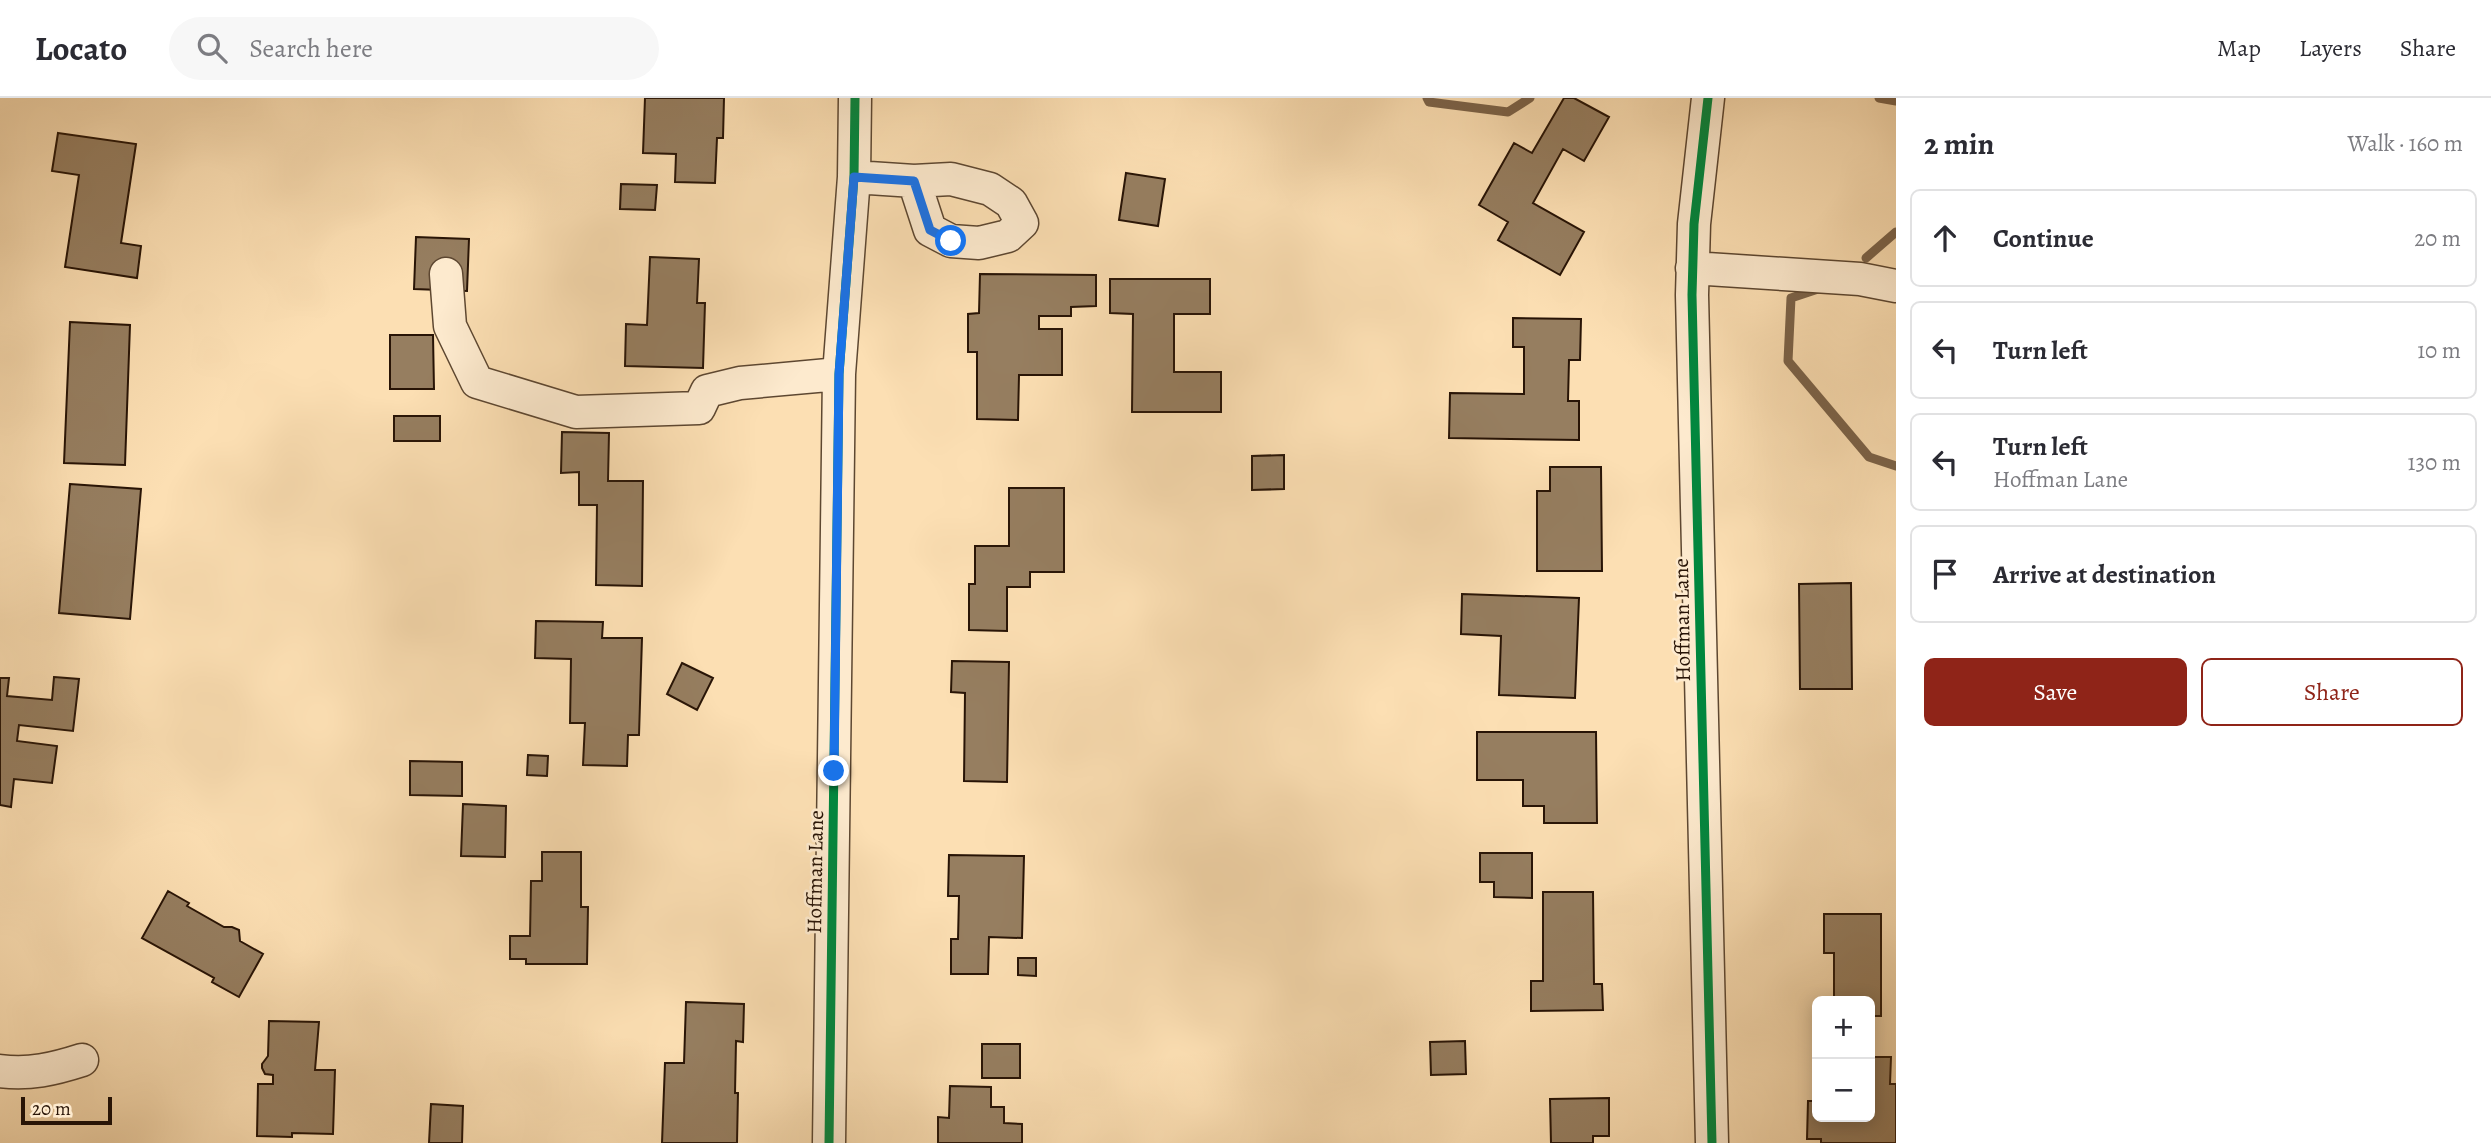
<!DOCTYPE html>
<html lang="en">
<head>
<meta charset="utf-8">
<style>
	:root { --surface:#fff; --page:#f7f7f7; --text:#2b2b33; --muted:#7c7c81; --line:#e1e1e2; --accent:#8f2418 }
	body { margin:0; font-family:Alegreya,serif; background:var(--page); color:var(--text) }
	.controls { position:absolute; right:21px; bottom:21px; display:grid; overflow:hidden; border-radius:10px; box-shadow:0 4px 18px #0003 }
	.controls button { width:63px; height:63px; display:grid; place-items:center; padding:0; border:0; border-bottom:2px solid var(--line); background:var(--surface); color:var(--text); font:35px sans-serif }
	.scale { position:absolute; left:21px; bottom:18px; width:91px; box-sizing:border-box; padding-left:7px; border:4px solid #281406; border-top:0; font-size:19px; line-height:24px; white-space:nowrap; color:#281406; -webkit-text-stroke:5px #fdeace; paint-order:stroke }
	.stop { position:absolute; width:21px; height:21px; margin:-16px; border:5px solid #1a73e8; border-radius:50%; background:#fff }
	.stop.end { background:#1a73e8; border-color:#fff; box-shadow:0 2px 7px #0008 }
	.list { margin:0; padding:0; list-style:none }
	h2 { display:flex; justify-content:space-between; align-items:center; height:91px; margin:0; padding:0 28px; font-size:30px }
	h2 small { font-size:23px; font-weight:400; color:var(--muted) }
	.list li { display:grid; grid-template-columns:46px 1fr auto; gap:21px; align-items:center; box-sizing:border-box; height:98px; margin:0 14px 14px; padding:0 14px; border:2px solid var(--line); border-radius:10px }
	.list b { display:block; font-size:26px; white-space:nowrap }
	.list p { margin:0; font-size:23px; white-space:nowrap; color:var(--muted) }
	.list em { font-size:23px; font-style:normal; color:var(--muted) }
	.actions { display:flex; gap:14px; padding:21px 28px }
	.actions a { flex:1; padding:16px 0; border:2px solid var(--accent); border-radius:10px; text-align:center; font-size:24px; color:var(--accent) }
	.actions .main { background:var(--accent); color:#fff }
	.icon { flex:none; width:38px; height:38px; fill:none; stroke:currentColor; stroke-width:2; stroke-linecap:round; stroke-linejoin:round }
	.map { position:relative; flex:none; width:1896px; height:1045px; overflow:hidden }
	header { display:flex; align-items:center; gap:42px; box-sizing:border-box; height:98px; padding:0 35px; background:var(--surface); border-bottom:2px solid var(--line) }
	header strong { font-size:33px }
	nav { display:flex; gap:38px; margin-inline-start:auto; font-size:24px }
	.search { width:490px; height:63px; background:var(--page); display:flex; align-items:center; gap:18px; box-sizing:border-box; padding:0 24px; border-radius:38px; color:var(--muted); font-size:26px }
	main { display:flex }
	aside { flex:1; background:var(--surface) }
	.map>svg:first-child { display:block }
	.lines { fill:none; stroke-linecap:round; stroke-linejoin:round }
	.stream { stroke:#7c644a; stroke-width:9 }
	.building { fill:#967e60; stroke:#281406; stroke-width:2 }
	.minor-casing { stroke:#5d4731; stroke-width:35 }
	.minor { stroke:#fdeace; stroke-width:32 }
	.cycleway-casing { stroke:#fdeace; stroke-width:13 }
	.cycleway { stroke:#00873e; stroke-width:9 }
	.route { stroke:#1a73e8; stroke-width:9 }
	.labels { text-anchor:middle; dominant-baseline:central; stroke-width:5; stroke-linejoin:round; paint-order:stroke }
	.street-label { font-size:21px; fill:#281406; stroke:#fdeace }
</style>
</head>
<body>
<header>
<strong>Locato</strong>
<div class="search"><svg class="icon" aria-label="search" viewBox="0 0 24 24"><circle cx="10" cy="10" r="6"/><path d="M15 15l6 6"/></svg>Search here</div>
<nav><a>Map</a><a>Layers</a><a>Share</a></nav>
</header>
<main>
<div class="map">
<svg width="1896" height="1045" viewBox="0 0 1896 1045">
	<rect width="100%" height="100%" fill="#fcdfb3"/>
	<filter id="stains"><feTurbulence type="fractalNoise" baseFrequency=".00286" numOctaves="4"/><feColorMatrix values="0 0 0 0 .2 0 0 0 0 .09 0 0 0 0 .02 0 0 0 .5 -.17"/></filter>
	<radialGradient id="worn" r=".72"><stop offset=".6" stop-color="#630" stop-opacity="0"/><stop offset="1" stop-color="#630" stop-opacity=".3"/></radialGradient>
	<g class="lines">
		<path class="stream" d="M1427,0L1429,4L1508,14L1530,0
			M1879,0L1896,3
			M1866,160L1896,134
			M1821,190L1791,200L1788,263L1869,359L1896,368"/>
	</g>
	<path class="building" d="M645,0H724L723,40H717L715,85L675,84L676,56L643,55Z
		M1564,0H1574L1609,19L1584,63L1563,51L1533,105L1584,134L1560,177L1498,142L1508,124L1479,107L1514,45L1532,55Z
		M58,35L136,46L121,145L141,148L137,180L65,169L79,77L52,73Z
		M1126,75L1165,81L1158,128L1119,122Z
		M621,86L657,87L655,112L620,111Z
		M416,139L469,141L467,193L414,191Z
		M650,159L699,161L697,205H705L703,270L625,268L626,226L647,227Z
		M980,176L1096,177V208L1071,209V218H1039V231H1062V277H1019L1018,322L977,321V254H968V216L979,215Z
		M1110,181H1210V216H1174V274H1221V314H1132L1133,216L1110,215Z
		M1513,220L1581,221L1580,262H1569L1568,303H1579V342L1449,340L1450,295L1524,296V249H1513Z
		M70,224L130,227L125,367L64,365Z
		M390,237H433L434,291H390Z
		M394,318H440V343H394Z
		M562,334L609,335L608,383H643L642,488L596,487L597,407H579V374L561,375Z
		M1284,357V391L1252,392V358Z
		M1550,369H1601L1602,473H1537V393H1550Z
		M70,386L141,391L130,521L59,515Z
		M1009,390H1064V474H1030V489H1007V533L969,532V486H975V448H1009Z
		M1851,485L1852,591H1800L1799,486Z
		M1462,496L1579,500L1575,600L1499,597L1501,538L1461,536Z
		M536,523L603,524L602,540H642L639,637H628L627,668L583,667L585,625H570L571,561L535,560Z
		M952,563L1009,564L1007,684L964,683L965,595L951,594Z
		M682,565L713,580L697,612L667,596Z
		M54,579L79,581L73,633L19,627L17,643L57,648L52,685L14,681L11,709L0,707V580H9L7,598L52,602Z
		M1477,634H1596L1597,725H1544V708H1523V682H1477Z
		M528,657L548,658L547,678L527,677Z
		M410,663L462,664V698L410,697Z
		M463,706L506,708L505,759L461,758Z
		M542,754H581V809H588L587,866H526V861H510V838H530L531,783H542Z
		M1480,755H1532V800L1494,799V784H1480Z
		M949,757L1024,758L1022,840L989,839L988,876H951V841H958L959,798H948Z
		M168,793L189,805L187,808L224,829H232L239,832L240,843L263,856L239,899L212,884L214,880L142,840Z
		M1543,794H1593L1594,886H1602L1603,912L1531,913V883H1543Z
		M1824,816H1881V918H1870V903H1834V855H1824Z
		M1018,860H1036V878L1018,877Z
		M686,904L744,906L743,944L736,943L735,995H738L737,1045H662L665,965H684Z
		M269,923L319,924L315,972H335L333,1036L292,1035V1039L257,1038L258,986H273V977L265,976L262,970V966L268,958Z
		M1465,943L1466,976L1431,977L1430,944Z
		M982,946H1020V980H982Z
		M1870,959H1891L1890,986H1896V1045H1821V1041H1807L1808,1003H1817V1019H1870Z
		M950,988L991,989V1009H1004V1025L1022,1026V1045H938V1019L949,1020Z
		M1609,1000V1038H1593V1045H1551L1550,1001Z
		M431,1006L463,1008L462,1045H429Z"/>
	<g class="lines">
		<defs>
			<path id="minor" d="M1708,0L1694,126L1692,197L1712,1045
				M854,79L914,83L951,81L990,91L1011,105L1022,125L1008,138L979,145L951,143L930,132L914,83
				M1692,170L1860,181L1896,188
				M446,176L450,228L477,284L576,314L699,310L707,293L740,285L839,276
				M0,973C29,977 54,971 82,962
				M829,1045L839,276L854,79L855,0"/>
		</defs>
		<use href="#minor" class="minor-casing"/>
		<use href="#minor" class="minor"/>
		<defs>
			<path id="cycleway" d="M1708,0L1694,126L1692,197L1712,1045
				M829,1045L839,276L854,79L855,0"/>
		</defs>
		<use href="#cycleway" class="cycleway-casing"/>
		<use href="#cycleway" class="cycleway"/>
	</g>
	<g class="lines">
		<path class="route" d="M834,673L839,276L854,79L914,83L930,132L951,143"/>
	</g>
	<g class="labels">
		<g class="street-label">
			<text transform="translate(1682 522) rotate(-91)">Hoffman Lane</text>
			<text transform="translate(815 774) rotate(-89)">Hoffman Lane</text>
		</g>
	</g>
	<rect width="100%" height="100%" filter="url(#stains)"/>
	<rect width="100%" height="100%" fill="url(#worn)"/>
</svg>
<div class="controls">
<button>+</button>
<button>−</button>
</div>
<div class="scale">20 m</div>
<div class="stop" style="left:951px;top:143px"></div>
<div class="stop end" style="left:834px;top:673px"></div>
</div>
<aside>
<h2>2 min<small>Walk · 160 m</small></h2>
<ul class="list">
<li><svg class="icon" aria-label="ahead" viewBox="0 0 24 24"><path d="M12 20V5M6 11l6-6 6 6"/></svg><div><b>Continue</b></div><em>20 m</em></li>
<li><svg class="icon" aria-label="left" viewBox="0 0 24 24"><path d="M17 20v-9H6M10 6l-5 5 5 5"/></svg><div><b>Turn left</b></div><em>10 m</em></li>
<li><svg class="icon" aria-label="left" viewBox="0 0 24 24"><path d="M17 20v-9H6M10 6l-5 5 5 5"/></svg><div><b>Turn left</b><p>Hoffman Lane</p></div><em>130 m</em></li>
<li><svg class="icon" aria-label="arrive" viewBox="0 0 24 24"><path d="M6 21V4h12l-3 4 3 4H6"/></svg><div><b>Arrive at destination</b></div></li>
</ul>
<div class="actions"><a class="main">Save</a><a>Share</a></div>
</aside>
</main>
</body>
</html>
